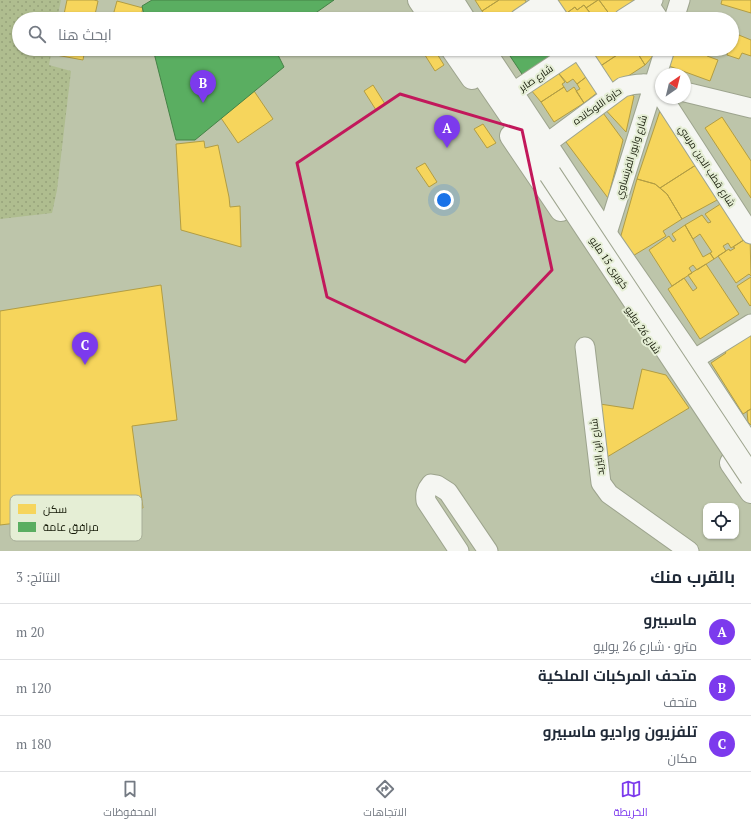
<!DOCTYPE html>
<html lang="ar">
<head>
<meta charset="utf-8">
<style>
	:root { --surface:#fff; --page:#f6f6f7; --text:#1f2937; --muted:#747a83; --line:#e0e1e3; --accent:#7c3aed }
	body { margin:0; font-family:"PT Serif",Cairo,serif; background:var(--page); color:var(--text); direction:rtl }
	.controls { position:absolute; right:12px; bottom:12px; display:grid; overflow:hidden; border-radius:8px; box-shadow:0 1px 3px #0004 }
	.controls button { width:36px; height:36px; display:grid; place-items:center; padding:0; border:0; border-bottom:1px solid var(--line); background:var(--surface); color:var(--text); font:20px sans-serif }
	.compass { position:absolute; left:655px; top:68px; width:36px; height:36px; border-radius:50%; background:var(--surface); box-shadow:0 1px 3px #0004; rotate:35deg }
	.you { position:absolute; left:444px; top:200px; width:14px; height:14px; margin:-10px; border:3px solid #fff; border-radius:50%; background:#1a73e8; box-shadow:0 0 0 6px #1a73e833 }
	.badge { display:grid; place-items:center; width:26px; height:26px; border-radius:50%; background:var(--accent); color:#fff; font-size:13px; font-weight:700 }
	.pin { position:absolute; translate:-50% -33px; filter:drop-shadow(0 1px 2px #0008) }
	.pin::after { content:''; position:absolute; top:21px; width:14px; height:12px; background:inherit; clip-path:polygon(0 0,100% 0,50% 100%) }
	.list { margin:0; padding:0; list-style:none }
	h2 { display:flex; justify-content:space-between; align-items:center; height:52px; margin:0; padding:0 16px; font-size:17px }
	h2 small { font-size:13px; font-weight:400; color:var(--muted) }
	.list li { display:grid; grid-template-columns:26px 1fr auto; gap:12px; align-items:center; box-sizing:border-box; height:56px; padding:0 16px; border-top:1px solid var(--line) }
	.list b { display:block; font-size:15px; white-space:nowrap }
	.list p { margin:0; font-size:13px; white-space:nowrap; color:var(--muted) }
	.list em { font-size:13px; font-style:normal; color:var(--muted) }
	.icon { flex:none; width:22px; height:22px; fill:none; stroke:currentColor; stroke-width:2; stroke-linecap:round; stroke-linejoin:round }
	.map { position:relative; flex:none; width:751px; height:551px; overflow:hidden; direction:ltr }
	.search { position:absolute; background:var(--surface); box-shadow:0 1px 3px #0004; left:12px; right:12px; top:12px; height:44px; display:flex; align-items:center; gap:10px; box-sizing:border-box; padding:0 14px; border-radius:22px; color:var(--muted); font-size:15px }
	.sheet { height:220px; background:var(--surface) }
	nav { display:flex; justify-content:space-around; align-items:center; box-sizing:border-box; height:56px; border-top:1px solid var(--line); background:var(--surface); font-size:11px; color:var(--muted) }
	nav a { display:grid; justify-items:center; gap:2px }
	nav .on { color:var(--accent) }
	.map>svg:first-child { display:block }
	.grass { fill:url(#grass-dots) }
	.homes { fill:#f6d55c; stroke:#b29d43 }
	.public { fill:#5aae61; stroke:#458246 }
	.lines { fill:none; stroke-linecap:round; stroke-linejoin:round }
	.minor-casing { stroke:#9da48e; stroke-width:21 }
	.major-casing { stroke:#9da48e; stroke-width:24 }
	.highway-casing { stroke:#9da48e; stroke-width:24 }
	.minor { stroke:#f5f6f2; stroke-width:19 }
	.major { stroke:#f5f6f2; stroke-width:22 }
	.highway { stroke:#f5f6f2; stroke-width:22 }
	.highway-bridge-casing { stroke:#9da48e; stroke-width:24; stroke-linecap:butt }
	.highway-bridge { stroke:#f5f6f2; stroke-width:22 }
	.marked { fill:none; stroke:#c2185b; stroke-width:3; stroke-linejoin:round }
	.labels { text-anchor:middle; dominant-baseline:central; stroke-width:4; stroke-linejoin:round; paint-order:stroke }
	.street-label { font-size:10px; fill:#151a08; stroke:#e5eed5 }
	.key { fill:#e5eed5; stroke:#a7ae98; stroke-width:1 }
	.key-label { font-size:11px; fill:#151a08 }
</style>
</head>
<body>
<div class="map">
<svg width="751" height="551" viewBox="0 0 751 551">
	<defs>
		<pattern id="grass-dots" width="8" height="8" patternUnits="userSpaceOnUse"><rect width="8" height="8" fill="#afbd8f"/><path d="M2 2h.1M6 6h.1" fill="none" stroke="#96a27a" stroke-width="1.8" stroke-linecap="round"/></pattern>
	</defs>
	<rect width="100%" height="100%" fill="#bdc5aa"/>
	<path class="grass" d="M0,0H61L57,19H19V49H52L49,65L71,71L57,190L52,213L0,219Z"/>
	<path class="homes" d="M67,0H94L98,1L94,19H63Z
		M475,0H499L482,11Z
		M499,0H525L529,7L511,19H488L482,11Z
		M553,0H598L586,8L584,5L577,10L575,7L564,15Z
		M598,0H599L613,19H595L586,8Z
		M599,0H638L618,19H613Z
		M722,0H751V13L721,4Z
		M117,1L143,8L140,19H112Z
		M584,5L595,19H567L564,15L575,7L577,10Z
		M687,15L698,19H686Z
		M734,33L751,40V56L742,53L739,59L727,55L728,49H732V39Z
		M58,49H85L83,60L56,55Z
		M427,49H434L444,65L435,71L423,52Z
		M588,49H613L617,55L599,67Z
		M613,49H626L617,55Z
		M626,49H635L645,65L613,86L599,67Z
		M635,49H652V52L653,56L645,65Z
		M675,49H722L720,55L709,51L707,56L718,60L710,81L669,66Z
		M577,54L590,74L577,84L573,79L567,83L556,70Z
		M556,70L565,82L562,84L564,87L541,102L531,90Z
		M590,74L602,89L584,103L576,91L580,89L577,84Z
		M373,85L385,104L376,110L364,91Z
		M564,87L567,92L574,87L584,103L554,122L541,102Z
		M622,90L634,96L626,132L601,105Z
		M254,91L273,119L238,143L219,115Z
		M595,102L623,140L608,198L557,130Z
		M662,105L699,163L660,188L655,184L637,179Z
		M722,117L751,161V198L705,128Z
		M483,124L496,143L487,148L474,129Z
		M204,141L205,148L218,145L229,197L230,207L240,206L241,247L181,230L176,144Z
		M425,163L437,182L429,187L416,168Z
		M699,163L719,199L682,219L667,194L660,188Z
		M637,179L655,184L667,194L682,219L663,231L666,236L631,257L620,239Z
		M725,201L750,236L731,248L728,243L723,246L726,251L714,259L710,253L712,252L700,234L693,239L685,225L702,215L708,223L711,222L705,214Z
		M685,225L703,257L710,253L714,259L697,270L693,265L689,268L692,273L672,286L649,250L669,236L673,242L676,240L672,234Z
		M750,236L751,276L749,274L736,283L718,256L729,249L730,251L735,248L733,247Z
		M706,264L739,314L700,339L668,289L684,278L693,291L697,288L688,275Z
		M751,277V305L750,306L737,286Z
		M161,285L177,420L132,426L143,508L0,525V311Z
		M751,332V409L743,414L711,363L726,353L724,350Z
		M642,369L666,375L689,408L602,460L600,404L633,409Z
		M751,409V425L748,422L747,411Z"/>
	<path class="public" d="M152,0H334L307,19H145L142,6Z
		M153,49H275L284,67L195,140H176Z
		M514,49H554L558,55L524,77L508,53Z"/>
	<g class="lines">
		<defs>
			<path id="minor" d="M546,0L559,19
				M646,0L659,19
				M519,19L547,0
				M623,19L653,0
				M674,19L680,0
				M579,49L610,96
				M685,92L751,108
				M512,93L578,49
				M663,98L751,234
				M546,144L623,87C637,83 647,83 661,86
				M603,246L665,49
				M585,347L601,483L609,494L689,551
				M693,360L751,324
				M459,551L426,501C425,494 426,490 431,484L437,485L448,492L488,551"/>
			<path id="major" d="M419,0L432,19
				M452,0L464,19
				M452,49L472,78
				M483,49L607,236L693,360L751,448
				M511,136L561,210
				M731,463L751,492"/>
			<path id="highway" d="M432,0L445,19
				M465,49L550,174"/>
		</defs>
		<use href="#minor" class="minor-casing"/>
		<use href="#major" class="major-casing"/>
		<use href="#highway" class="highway-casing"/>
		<use href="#minor" class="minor"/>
		<use href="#major" class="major"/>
		<use href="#highway" class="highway"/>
		<defs>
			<path id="highway-bridge" d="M550,174L751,477"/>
		</defs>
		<use href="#highway-bridge" class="highway-bridge-casing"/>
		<use href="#highway-bridge" class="highway-bridge"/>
	</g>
	<path class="marked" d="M400,94L522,130L552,270L465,362L327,297L297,163Z"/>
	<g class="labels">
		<g class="street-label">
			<text transform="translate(536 78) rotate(-34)">شارع صابر</text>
			<text transform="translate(597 106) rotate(-35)">حارة اللوكانده</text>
			<text transform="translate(631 157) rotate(-73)">شارع وابور الفرنساوي</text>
			<text transform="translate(707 166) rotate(57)">شارع قطب الدين مرسي</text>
			<text transform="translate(609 263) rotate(56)">كوبرى 15 مايو</text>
			<text transform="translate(643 330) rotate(56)">شارع 26 يوليو</text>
			<text transform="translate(597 447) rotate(-97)">شارع ابن اليزيد</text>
		</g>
	</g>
	<rect x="10" y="495" width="132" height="46" rx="6" class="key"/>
	<rect x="18" y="504" width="18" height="10" fill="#f6d55c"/>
	<rect x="18" y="522" width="18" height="10" fill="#5aae61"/>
	<g class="key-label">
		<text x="43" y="513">سكن</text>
		<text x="43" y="531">مرافق عامة</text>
	</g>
</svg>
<div class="controls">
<button><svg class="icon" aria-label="locate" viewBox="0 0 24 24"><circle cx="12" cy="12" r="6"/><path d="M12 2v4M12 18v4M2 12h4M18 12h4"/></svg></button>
</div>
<svg class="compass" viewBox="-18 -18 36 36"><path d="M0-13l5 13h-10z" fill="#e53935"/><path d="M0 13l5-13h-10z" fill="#747a83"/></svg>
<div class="you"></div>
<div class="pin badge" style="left:447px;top:148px">A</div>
<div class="pin badge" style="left:203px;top:103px">B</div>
<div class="pin badge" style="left:85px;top:365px">C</div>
<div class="search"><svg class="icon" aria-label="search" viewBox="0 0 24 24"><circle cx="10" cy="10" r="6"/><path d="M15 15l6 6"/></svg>ابحث هنا</div>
</div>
<section class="sheet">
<h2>بالقرب منك<small>النتائج: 3</small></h2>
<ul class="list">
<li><span class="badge">A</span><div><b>ماسبيرو</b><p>مترو · شارع 26 يوليو</p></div><em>20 m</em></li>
<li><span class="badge">B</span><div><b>متحف المركبات الملكية</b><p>متحف</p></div><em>120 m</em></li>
<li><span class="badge">C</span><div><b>تلفزيون وراديو ماسبيرو</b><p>مكان</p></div><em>180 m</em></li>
</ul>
</section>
<nav>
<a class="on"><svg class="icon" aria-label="map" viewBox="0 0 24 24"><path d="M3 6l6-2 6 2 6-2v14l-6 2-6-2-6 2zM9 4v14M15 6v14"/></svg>الخريطة</a>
<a><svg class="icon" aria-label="directions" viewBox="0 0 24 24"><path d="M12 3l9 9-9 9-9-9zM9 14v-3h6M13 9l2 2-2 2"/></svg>الاتجاهات</a>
<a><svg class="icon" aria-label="saved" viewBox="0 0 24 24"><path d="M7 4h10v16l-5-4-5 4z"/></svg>المحفوظات</a>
</nav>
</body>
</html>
